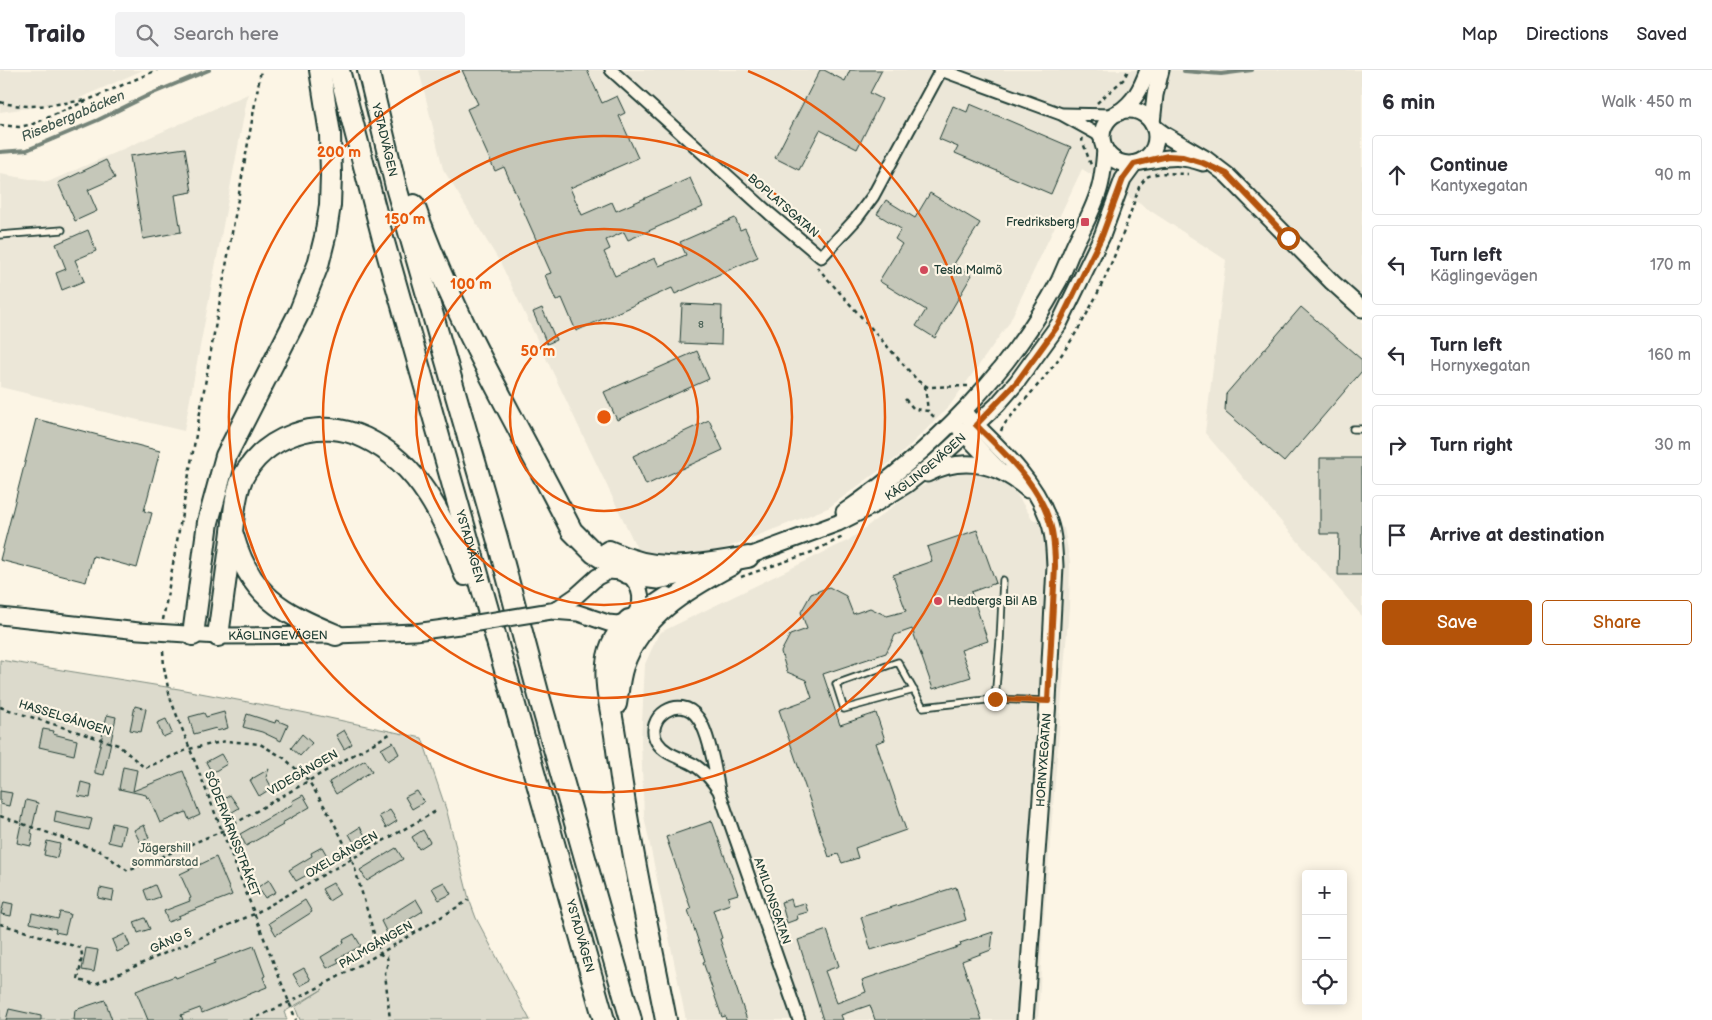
<!DOCTYPE html>
<html lang="en">
<head>
<meta charset="utf-8">
<style>
	:root { --surface:#fff; --page:#f2f2f3; --text:#2b2b33; --muted:#7c7c81; --line:#e1e1e2; --accent:#b45309 }
	body { margin:0; font-family:"Balsamiq Sans",sans-serif; background:var(--page); color:var(--text) }
	.controls { position:absolute; right:15px; bottom:15px; display:grid; overflow:hidden; border-radius:5px; box-shadow:0 2px 12px #0003 }
	.controls button { width:45px; height:45px; display:grid; place-items:center; padding:0; border:0; border-bottom:1px solid var(--line); background:var(--surface); color:var(--text); font:25px sans-serif }
	.stop { position:absolute; width:15px; height:15px; margin:-11px; border:4px solid #b45309; border-radius:50%; background:#fff }
	.stop.end { background:#b45309; border-color:#fff; box-shadow:0 1px 5px #0008 }
	.list { margin:0; padding:0; list-style:none }
	h2 { display:flex; justify-content:space-between; align-items:center; height:65px; margin:0; padding:0 20px; font-size:21px }
	h2 small { font-size:16px; font-weight:400; color:var(--muted) }
	.list li { display:grid; grid-template-columns:32px 1fr auto; gap:15px; align-items:center; box-sizing:border-box; height:80px; margin:0 10px 10px; padding:0 10px; border:1px solid var(--line); border-radius:5px }
	.list b { display:block; font-size:19px; white-space:nowrap }
	.list p { margin:0; font-size:16px; white-space:nowrap; color:var(--muted) }
	.list em { font-size:16px; font-style:normal; color:var(--muted) }
	.actions { display:flex; gap:10px; padding:15px 20px }
	.actions a { flex:1; padding:11px 0; border:1px solid var(--accent); border-radius:5px; text-align:center; font-size:18px; color:var(--accent) }
	.actions .main { background:var(--accent); color:#fff }
	.icon { flex:none; width:28px; height:28px; fill:none; stroke:currentColor; stroke-width:2; stroke-linecap:round; stroke-linejoin:round }
	.map { position:relative; flex:none; width:1362px; height:950px; overflow:hidden }
	header { display:flex; align-items:center; gap:30px; box-sizing:border-box; height:70px; padding:0 25px; background:var(--surface); border-bottom:1px solid var(--line) }
	header strong { font-size:24px }
	nav { display:flex; gap:28px; margin-inline-start:auto; font-size:18px }
	.search { width:350px; height:45px; background:var(--page); display:flex; align-items:center; gap:12px; box-sizing:border-box; padding:0 18px; border-radius:5px; color:var(--muted); font-size:19px }
	main { display:flex }
	aside { flex:1; background:var(--surface) }
	.map>svg:first-child { display:block }
	.built { fill:#ece7d8 }
	.green { fill:#dcdacc; stroke:#7e8c80 }
	.lines { fill:none; stroke-linecap:round; stroke-linejoin:round }
	.stream { stroke:#758479; stroke-width:4 }
	.building { fill:#c5c7b9; stroke:#1f3d34 }
	.lane-casing { stroke:#1f3d34; stroke-width:9 }
	.street-casing { stroke:#1f3d34; stroke-width:15 }
	.secondary-casing { stroke:#1f3d34; stroke-width:19 }
	.highway-casing { stroke:#1f3d34; stroke-width:24 }
	.path { stroke:#1f3d34; stroke-width:2.5; stroke-dasharray:4 4; stroke-linecap:butt }
	.lane { stroke:#fcf5e5; stroke-width:5.5 }
	.street { stroke:#fcf5e5; stroke-width:11 }
	.secondary { stroke:#fcf5e5; stroke-width:15 }
	.highway { stroke:#fcf5e5; stroke-width:20 }
	.secondary-bridge-casing { stroke:#1f3d34; stroke-width:19; stroke-linecap:butt }
	.secondary-bridge { stroke:#fcf5e5; stroke-width:15 }
	.route { stroke:#b45309; stroke-width:6 }
	.ring { fill:none; stroke:#e8590c; stroke-width:2.5 }
	.poi-dot { fill:#d1495b; stroke:#fcf5e5; stroke-width:2 }
	.labels { text-anchor:middle; dominant-baseline:central; stroke-width:4.5; stroke-linejoin:round; paint-order:stroke }
	.number-label { font-size:10px; fill:#486055 }
	.street-label { font-size:12px; fill:#1f3d34; stroke:#fcf5e5 }
	.poi-label { font-size:12px; fill:#1f3d34; stroke:#fcf5e5; text-anchor:start }
	.park-label { font-size:12px; fill:#455c52; stroke:#fcf5e5 }
	.water-label { font-size:14px; font-style:italic; fill:#435a51; stroke:#fcf5e5 }
	.centre { fill:#e8590c; stroke:#fcf5e5; stroke-width:2.5 }
	.ring-label { font-size:15px; text-anchor:middle; font-weight:bold; fill:#e8590c; stroke:#fcf5e5; stroke-width:4.5; stroke-linejoin:round; paint-order:stroke }
</style>
</head>
<body>
<header>
<strong>Trailo</strong>
<div class="search"><svg class="icon" aria-label="search" viewBox="0 0 24 24"><circle cx="10" cy="10" r="6"/><path d="M15 15l6 6"/></svg>Search here</div>
<nav><a>Map</a><a>Directions</a><a>Saved</a></nav>
</header>
<main>
<div class="map">
<svg width="1362" height="950" viewBox="0 0 1362 950">
	<rect width="100%" height="100%" fill="#fcf5e5"/>
	<filter id="ink" filterUnits="userSpaceOnUse"><feTurbulence type="fractalNoise" baseFrequency=".02" numOctaves="2"/><feDisplacementMap in="SourceGraphic" scale="10" xChannelSelector="R" yChannelSelector="G"/><feConvolveMatrix kernelMatrix="1 2 1 2 8 2 1 2 1" color-interpolation-filters="sRGB"/></filter>
	<g filter="url(#ink)">
		<path class="built" d="M0,0H143L71,32L0,42Z
			M419,0H1362V546L1205,363L1226,190L1137,132L1082,99L1009,253L948,338L899,386L828,438L708,485L673,492L641,487L501,194L443,99Z
			M248,24L184,361L0,317V104L48,112Z
			M958,402H979L993,405L1004,412L1016,423L1033,450L1064,458L1070,492L1069,537L1043,859L1038,950H686L644,746L641,672L645,594L659,563L849,470L916,419L942,407Z"/>
		<path class="green" d="M0,590L179,619L306,643L422,668L447,742L469,829L476,848L530,950H300L295,937L323,919L284,942L287,950H0Z"/>
		<g class="lines">
			<path class="stream" d="M1184,1L1221,4L1252,0
				M0,82L27,80L98,50L151,24L209,0"/>
		</g>
		<path class="building" d="M462,0H587L602,33L617,26L625,43L619,46L638,88L570,118L582,145L612,132L616,141L690,108L703,137L628,170L624,162L606,170L610,179L604,182L615,206L655,188L659,196L686,185L680,172L735,148L740,160L745,158L758,187L675,224L672,218L576,261L562,228L556,231L545,205L551,203L504,97L495,101L467,39L478,34Z
			M820,0H824L845,11L850,0H882L870,23L882,29L857,79L820,60L799,100L775,88Z
			M970,34L1071,77L1051,124L955,83L958,77L939,69L953,36L967,42Z
			M185,78L192,122L175,125L181,162L143,169L130,86Z
			M106,90L115,108L88,120L97,141L75,151L58,113Z
			M930,123L980,153L954,194L972,205L935,268L916,256L926,240L879,211L902,174L895,169L901,159L877,144L886,130L915,148Z
			M88,160L96,181L75,190L84,211L62,220L56,203L66,199L56,174Z
			M682,234L722,236L721,275L680,273Z
			M1301,237L1362,290V301L1284,392L1225,341L1226,324Z
			M542,238L556,270L547,274L533,242Z
			M697,281L709,309L617,350L604,322Z
			M36,349L160,381L144,441L152,443L137,498L93,486L86,512L0,490Z
			M709,350L723,380L646,415L633,386Z
			M1320,388H1362V505H1338L1339,464H1320Z
			M977,460L996,513L971,522L988,571L961,580L971,607L933,619L912,559L895,565L886,583L823,604L840,655L876,643L885,670L876,673L906,760L855,778L858,788L842,793L838,784L829,787L779,640L812,628L806,610L787,602L781,582L790,565L807,559L801,542L811,524L829,517L846,526L853,544L870,538L887,546L906,541L893,505L932,491L927,477Z
			M135,636L146,639L141,662L130,660Z
			M224,642L228,658L217,661L216,658L194,664L189,647L204,643L206,647Z
			M247,644L275,653L276,650L288,655L281,671L262,662L243,657Z
			M107,645L116,647L104,705L95,703V697Z
			M166,649L172,663L163,667L157,653Z
			M43,659L54,661L53,664L77,670L74,685L39,677Z
			M344,660L352,674L344,679L336,665Z
			M302,664L312,673L300,686L291,678Z
			M393,672L399,684L388,691L381,679Z
			M221,684L227,694L212,703L206,692Z
			M365,690L372,701L336,724L329,712Z
			M123,697L137,700L133,721L183,701L200,745L189,750L186,742L160,753L149,727L147,728L146,725L119,719Z
			M269,699L266,707L272,718L259,726L250,710Z
			M81,712L92,715L90,728L78,726Z
			M0,721L12,723L9,736L0,734Z
			M417,721L424,732L412,739L405,727Z
			M230,725L239,738L229,744L220,732Z
			M303,725L310,737L282,753L283,755L246,776L240,764L293,734L292,731Z
			M26,730L38,733L31,763L33,764L31,776L17,773Z
			M390,740L397,751L386,758L379,746Z
			M56,741L92,749L89,760L54,752Z
			M712,751L738,824L728,827L730,834L713,840L722,868L720,869L747,950H726L725,946L722,947L703,892L705,891L688,840L691,839L666,767Z
			M112,753L125,756L121,775L108,772Z
			M144,755L149,768L140,772L134,760Z
			M360,757L367,769L356,776L349,764Z
			M423,760L430,772L419,779L412,767Z
			M47,771L60,774L57,788L44,785Z
			M322,777L329,789L306,802L307,805L296,811L289,800L312,786L311,783Z
			M396,778L403,789L367,811L360,800Z
			M216,787L232,825L178,846L179,848L168,852L164,841L190,831L189,829L191,828L180,804Z
			M269,810L276,822L265,828L258,817Z
			M444,812L451,824L439,830L432,818Z
			M333,813L340,824L329,831L322,819Z
			M155,815L160,827L148,831L144,820Z
			M956,817L966,850L871,880L861,847Z
			M100,818L114,821L112,831L98,828Z
			M416,829L423,841L387,863L381,851Z
			M791,829L793,836L805,833L808,842L797,845L798,849L787,853L781,832Z
			M305,830L312,842L276,865L269,853Z
			M4,832L13,834L11,846L1,844Z
			M60,842L70,844L65,864L55,862L56,859L30,853L32,843L58,849Z
			M145,848L150,859L138,863L134,852Z
			M827,860L839,896L825,901L837,933L866,922L862,910L961,876L960,873L993,862L991,880L962,891L982,950H875L870,935L841,945L843,950H823L798,870Z
			M125,864L130,876L117,882L112,870Z
			M354,864L361,876L337,889L339,892L327,898L321,887L344,873L343,870Z
			M254,876L265,906L263,907L267,917L202,943L200,938L181,945L183,950H148L136,921L175,906L176,908L215,893L214,891Z
			M86,878L98,880L94,902L82,900Z
			M304,898L311,910L300,916L293,904Z
			M105,930L112,950H74L75,940Z
			M9,939L41,946V950H6Z"/>
		<g class="lines">
			<defs>
				<path id="lane" d="M0,165L62,160
					M1353,359H1362
					M1003,510L1000,571L995,629L1046,631
					M914,620L844,639L836,614L898,592L923,637L995,629"/>
				<path id="street" d="M611,0L770,144L821,187L856,149L873,126L941,0
					M941,0L1061,44L1097,64L1103,72
					M1063,44L1113,45
					M719,721C713,711 706,703 696,696C684,688 666,686 657,672C643,648 680,622 698,648C709,662 716,703 719,721L799,950"/>
				<g id="secondary">
					<circle cx="1129" cy="67" r="27"/>
					<path d="M1118,43C1135,31 1141,19 1148,0"/>
					<path d="M1152,53L1155,25L1161,0"/>
					<path d="M1154,57L1165,65L1206,89L1227,105L1332,212L1362,239"/>
					<path d="M1141,92C1168,88 1176,84 1203,93"/>
					<path d="M963,342C994,374 1031,404 1047,446C1054,462 1054,479 1055,496L1048,631L1025,950"/>
					<path d="M960,359L997,398"/>
					<path d="M927,404C964,385 998,394 1028,420"/>
					<path d="M844,442C931,382 1009,304 1059,211C1065,198 1070,185 1076,172C1084,156 1094,138 1099,120C1103,107 1104,93 1105,79"/>
					<path id="s1" d="M738,490L838,453L872,436L906,415L934,393L997,335L1017,312L1059,254L1102,166L1123,109L1134,94"/>
					<path d="M628,504C642,516 646,534 632,548"/>
					<path d="M552,541L578,543L608,553L618,554L629,550L667,525"/>
					<path d="M554,541L576,526L597,507L609,501L621,502L642,509L658,511L707,501"/>
					<path id="s2" d="M0,546L139,561L218,566L336,565L415,562L459,556"/>
				</g>
				<g id="highway">
					<path id="s3" d="M339,0L382,165L604,950"/>
					<path id="s4" d="M368,0L396,117L497,468L539,626L631,950"/>
					<path d="M414,135C454,249 517,353 572,461L594,483L627,503"/>
					<path d="M233,465C250,526 281,542 336,565"/>
					<path d="M609,481C659,505 696,496 748,487"/>
					<path d="M629,550C617,563 609,575 607,593C604,619 613,646 616,672C628,766 648,858 666,950"/>
					<path d="M193,565L208,452L226,386L300,241L318,195L325,167L330,135L331,106L330,64L320,0"/>
					<path d="M218,566C222,534 227,501 231,469C234,449 234,427 242,409C253,387 272,372 295,364C318,355 344,358 365,368C420,394 446,451 465,505"/>
					<path d="M616,634C618,622 619,608 623,596C641,545 686,519 731,495"/>
				</g>
			</defs>
			<use href="#lane" class="lane-casing"/>
			<use href="#street" class="street-casing"/>
			<use href="#secondary" class="secondary-casing"/>
			<use href="#highway" class="highway-casing"/>
			<path class="path" d="M0,32C27,40 58,34 86,30
				M1097,33L1124,9L1128,0
				M0,55L19,57L33,54L157,0
				M1083,68L1082,70L1091,95
				M817,197L918,311L928,317L968,316
				M925,316L928,341
				M905,329L914,339L928,341L936,349
				M1001,361L1003,356C1020,335 1038,316 1054,295C1094,242 1119,180 1139,117C1141,114 1144,110 1147,107C1157,101 1176,104 1188,104
				M741,507L812,482L843,467
				M163,550L261,0
				M163,581L164,597L170,628L296,950
				M0,637L118,675L145,698L189,679L226,671L260,674L284,688L308,710L331,747L352,789L380,884L387,887L388,892L385,903L390,950
				M0,746L100,781L128,801L222,761L393,662
				M0,854L81,878L82,886L78,910L95,914L254,844L438,740
				M250,950C327,917 398,873 469,830"/>
			<use href="#lane" class="lane"/>
			<use href="#street" class="street"/>
			<use href="#secondary" class="secondary"/>
			<use href="#highway" class="highway"/>
			<defs>
				<path id="secondary-bridge" d="M459,556L551,541"/>
			</defs>
			<use href="#secondary-bridge" class="secondary-bridge-casing"/>
			<use href="#secondary-bridge" class="secondary-bridge"/>
		</g>
	</g>
	<g class="lines" filter="url(#ink)">
		<path class="route" d="M995,629L1048,631L1055,496C1055,484 1054,472 1052,461C1043,417 1006,385 976,355L1017,312L1059,254L1102,166L1123,109L1134,94L1168,86L1183,87L1203,93L1227,104L1288,168"/>
	</g>
	<g class="ring">
		<circle cx="604" cy="347" r="94"/>
		<circle cx="604" cy="347" r="188"/>
		<circle cx="604" cy="347" r="281"/>
		<path d="M748 1A375 375 0 1 1 460 1"/>
	</g>
	<g class="poi-dot">
		<rect x="1080" y="147" width="10" height="10" rx="2.5"/>
		<circle cx="924" cy="200" r="5"/>
		<circle cx="938" cy="531" r="5"/>
	</g>
	<g class="labels">
		<g class="number-label">
			<text x="701" y="255">8</text>
		</g>
		<g class="street-label">
			<text stroke="none"><textPath href="#s4" startOffset="72">YSTADVÄGEN</textPath></text>
			<text transform="translate(783 136) rotate(41)">BOPLATSGATAN</text>
			<text stroke="none"><textPath href="#s1" startOffset="211">KÄGLINGEVÄGEN</textPath></text>
			<text stroke="none"><textPath href="#s3" startOffset="494">YSTADVÄGEN</textPath></text>
			<text stroke="none"><textPath href="#s2" startOffset="279">KÄGLINGEVÄGEN</textPath></text>
			<text transform="translate(65 648) rotate(17)">HASSELGÅNGEN</text>
			<text transform="translate(1044 690) rotate(-86)">HORNYXEGATAN</text>
			<text transform="translate(303 703) rotate(-30)">VIDEGÅNGEN</text>
			<text transform="translate(232 764) rotate(69)">SÖDERVÄRNSSTRÅKET</text>
			<text transform="translate(342 785) rotate(-30)">OXELGÅNGEN</text>
			<text transform="translate(772 831) rotate(71)">AMILONSGATAN</text>
			<text stroke="none"><textPath href="#s3" startOffset="899">YSTADVÄGEN</textPath></text>
			<text transform="translate(171 871) rotate(-24)">GÅNG 5</text>
			<text transform="translate(376 875) rotate(-30)">PALMGÅNGEN</text>
		</g>
		<g class="poi-label">
			<text x="1075" y="152" text-anchor="end">Fredriksberg</text>
			<text x="934" y="200">Tesla Malmö</text>
			<text x="948" y="531">Hedbergs Bil AB</text>
		</g>
		<g class="park-label">
			<text x="165" y="778">Jägershill<tspan x="165" dy="14">sommarstad</tspan></text>
		</g>
		<g class="water-label">
			<text transform="translate(73 46) rotate(-23)">Risebergabäcken</text>
		</g>
	</g>
	<circle cx="604" cy="347" r="8" class="centre"/>
	<g class="ring-label">
		<text x="339" y="87">200 m</text>
		<text x="405" y="154">150 m</text>
		<text x="471" y="219">100 m</text>
		<text x="538" y="286">50 m</text>
	</g>
</svg>
<div class="controls">
<button>+</button>
<button>−</button>
<button><svg class="icon" aria-label="locate" viewBox="0 0 24 24"><circle cx="12" cy="12" r="6"/><path d="M12 2v4M12 18v4M2 12h4M18 12h4"/></svg></button>
</div>
<div class="stop" style="left:1288px;top:168px"></div>
<div class="stop end" style="left:995px;top:629px"></div>
</div>
<aside>
<h2>6 min<small>Walk · 450 m</small></h2>
<ul class="list">
<li><svg class="icon" aria-label="ahead" viewBox="0 0 24 24"><path d="M12 20V5M6 11l6-6 6 6"/></svg><div><b>Continue</b><p>Kantyxegatan</p></div><em>90 m</em></li>
<li><svg class="icon" aria-label="left" viewBox="0 0 24 24"><path d="M17 20v-9H6M10 6l-5 5 5 5"/></svg><div><b>Turn left</b><p>Käglingevägen</p></div><em>170 m</em></li>
<li><svg class="icon" aria-label="left" viewBox="0 0 24 24"><path d="M17 20v-9H6M10 6l-5 5 5 5"/></svg><div><b>Turn left</b><p>Hornyxegatan</p></div><em>160 m</em></li>
<li><svg class="icon" aria-label="right" viewBox="0 0 24 24"><path d="M7 20v-9h11M14 6l5 5-5 5"/></svg><div><b>Turn right</b></div><em>30 m</em></li>
<li><svg class="icon" aria-label="arrive" viewBox="0 0 24 24"><path d="M6 21V4h12l-3 4 3 4H6"/></svg><div><b>Arrive at destination</b></div></li>
</ul>
<div class="actions"><a class="main">Save</a><a>Share</a></div>
</aside>
</main>
</body>
</html>
